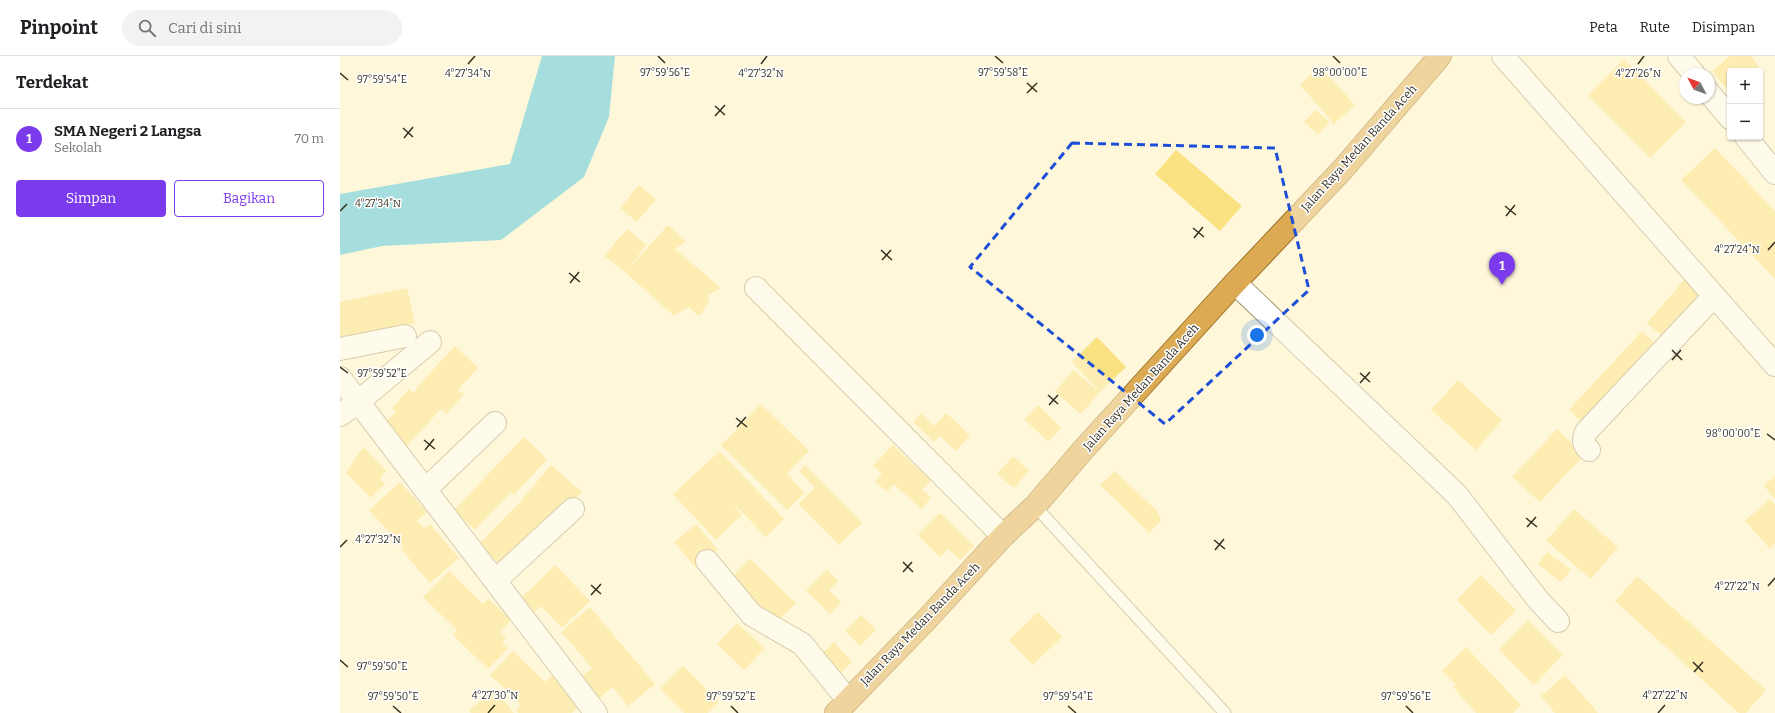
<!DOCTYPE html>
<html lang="id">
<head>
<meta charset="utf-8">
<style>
	:root { --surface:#fff; --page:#f2f2f2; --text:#202124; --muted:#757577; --line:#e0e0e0; --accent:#7c3aed }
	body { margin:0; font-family:Bitter,serif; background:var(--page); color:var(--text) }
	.controls { position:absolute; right:12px; top:12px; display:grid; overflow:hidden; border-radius:4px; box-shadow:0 1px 3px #0004 }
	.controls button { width:36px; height:36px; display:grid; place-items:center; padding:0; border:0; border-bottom:1px solid var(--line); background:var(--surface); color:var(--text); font:20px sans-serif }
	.compass { position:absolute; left:1339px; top:12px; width:36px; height:36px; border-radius:50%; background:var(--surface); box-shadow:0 1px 3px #0004; rotate:311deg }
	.you { position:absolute; left:917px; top:279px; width:14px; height:14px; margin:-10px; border:3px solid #fff; border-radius:50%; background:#1a73e8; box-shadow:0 0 0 6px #1a73e833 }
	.badge { display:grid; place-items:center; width:26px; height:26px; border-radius:50%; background:var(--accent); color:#fff; font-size:13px; font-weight:700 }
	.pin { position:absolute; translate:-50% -33px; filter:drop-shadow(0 1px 2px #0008) }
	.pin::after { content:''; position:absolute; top:21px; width:14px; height:12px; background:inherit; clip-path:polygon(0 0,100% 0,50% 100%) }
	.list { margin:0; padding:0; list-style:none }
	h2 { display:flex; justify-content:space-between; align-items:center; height:52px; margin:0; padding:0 16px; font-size:17px }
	h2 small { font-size:13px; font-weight:400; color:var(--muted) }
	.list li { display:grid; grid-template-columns:26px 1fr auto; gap:12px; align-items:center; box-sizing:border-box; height:60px; padding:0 16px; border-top:1px solid var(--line) }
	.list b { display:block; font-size:15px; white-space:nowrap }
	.list p { margin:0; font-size:13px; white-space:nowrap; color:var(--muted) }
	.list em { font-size:13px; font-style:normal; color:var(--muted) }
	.actions { display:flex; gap:8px; padding:12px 16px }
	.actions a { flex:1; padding:9px 0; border:1px solid var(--accent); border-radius:4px; text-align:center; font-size:14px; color:var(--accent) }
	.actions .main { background:var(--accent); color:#fff }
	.icon { flex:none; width:22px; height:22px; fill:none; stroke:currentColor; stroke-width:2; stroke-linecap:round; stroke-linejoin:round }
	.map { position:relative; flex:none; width:1435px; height:657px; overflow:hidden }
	header { display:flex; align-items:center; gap:24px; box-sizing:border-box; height:56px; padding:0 20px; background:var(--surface); border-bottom:1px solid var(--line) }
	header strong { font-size:19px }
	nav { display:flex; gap:22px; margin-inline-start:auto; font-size:14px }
	.search { width:280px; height:36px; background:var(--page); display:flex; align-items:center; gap:10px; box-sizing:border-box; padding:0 14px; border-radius:22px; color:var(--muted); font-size:15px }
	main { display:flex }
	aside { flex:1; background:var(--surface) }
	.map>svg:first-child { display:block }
	.water { fill:#38bfde }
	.building { fill:#fae181 }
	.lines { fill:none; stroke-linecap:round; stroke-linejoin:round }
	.service-casing { stroke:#a29977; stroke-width:13 }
	.minor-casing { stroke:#a29977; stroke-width:24 }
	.tertiary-casing { stroke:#a29977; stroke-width:24 }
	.trunk-casing { stroke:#9c7226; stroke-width:24 }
	.service { stroke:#fff; stroke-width:11 }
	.minor { stroke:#fff; stroke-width:22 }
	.tertiary { stroke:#fff; stroke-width:22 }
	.trunk { stroke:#dcaa53; stroke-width:22 }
	.marked { fill:none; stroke:#1d4ed8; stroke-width:3; stroke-dasharray:8 5; stroke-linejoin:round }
	.ticks { fill:none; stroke:#343022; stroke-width:1.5 }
	.labels { text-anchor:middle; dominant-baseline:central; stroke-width:3; stroke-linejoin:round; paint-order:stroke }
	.street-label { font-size:12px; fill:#343022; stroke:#fff }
	.ticks-label { font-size:10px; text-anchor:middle; fill:#343022; stroke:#fff; stroke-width:3; stroke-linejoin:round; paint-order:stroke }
</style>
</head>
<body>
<header>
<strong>Pinpoint</strong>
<div class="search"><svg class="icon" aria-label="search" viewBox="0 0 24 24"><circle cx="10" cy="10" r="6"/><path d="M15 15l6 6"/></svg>Cari di sini</div>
<nav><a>Peta</a><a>Rute</a><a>Disimpan</a></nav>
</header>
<main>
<aside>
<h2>Terdekat<small></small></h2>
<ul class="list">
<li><span class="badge">1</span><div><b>SMA Negeri 2 Langsa</b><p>Sekolah</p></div><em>70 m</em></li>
</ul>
<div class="actions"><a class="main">Simpan</a><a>Bagikan</a></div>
</aside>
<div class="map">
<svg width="1435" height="657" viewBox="0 0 1435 657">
	<rect width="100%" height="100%" fill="#fff7da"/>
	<path class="water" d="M202,0H275L269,61L244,121L161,184L42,190L0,199V138L170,108Z"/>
	<path class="building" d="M1390,0H1411L1419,10L1412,15H1390V33L1388,34L1372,15Z
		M1284,3L1346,66L1310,102L1248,39Z
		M979,10L1015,49L994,68L960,29Z
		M976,54L990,66L978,79L964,66Z
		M1375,92L1435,155V223L1341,124Z
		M836,94L902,150L880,175L815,118Z
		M299,129L316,143L297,166L280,152Z
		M328,169L346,185L335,193L381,232L367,240L370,245L359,260L348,251L334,260L285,216L264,200L287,173L306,189L288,213Z
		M1345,223L1364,241L1327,284L1307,267Z
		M67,232L75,267L0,281V246Z
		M1302,275L1320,292L1247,371L1229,354Z
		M757,281L786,311L760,336L732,306Z
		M115,290L138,312L118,334L124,338L106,358L101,353L65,392L41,371L56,355L52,352L69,333L74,337L77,331Z
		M733,314L760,336L741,358L715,336Z
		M1118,324L1162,364L1136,394L1091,354Z
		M421,348L469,395L447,418L465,437L447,454L381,389Z
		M698,349L721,372L708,386L684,363Z
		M581,357L594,370L606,357L630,379L616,395L600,380L594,386L573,366Z
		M1217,373L1244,399L1200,446L1172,421Z
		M184,381L207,403L174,439L171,436L135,474L114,454Z
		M553,389L591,425L582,434L591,442L581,453L554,428L547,436L535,425L542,418L533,410Z
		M23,391L47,415L40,422L45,428L31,442L6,417Z
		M380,395L444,463L426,481L392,446L402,459L376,484L333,438Z
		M673,400L689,415L674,432L657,418Z
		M211,409L242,436L211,474L164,513L139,488L179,447Z
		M465,409L522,467L499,489L458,448L475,432L459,415Z
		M775,415L818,456L821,465L809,477L760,429Z
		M1435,420V443L1424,430Z
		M60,426L87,456L77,465L85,473L90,468L119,502L90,527L61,493L64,492L29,454Z
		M1430,443L1435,449V488L1430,493L1405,465Z
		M1234,453L1278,491L1251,523L1206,485Z
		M600,457L634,490L620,504L608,493L600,501L578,479Z
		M356,468L378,494L356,512L334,486Z
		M1207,496L1231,514L1221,526L1198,508Z
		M410,503L456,547L436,567L391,522Z
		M215,509L250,545L222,572L201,550L192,558L179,544Z
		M487,513L498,525L489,534L501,546L490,558L466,535Z
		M109,515L143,548L148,542L171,564L160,576L166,582L162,587L168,593L148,613L113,579L117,574L83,541Z
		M1141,519L1176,554L1151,579L1117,544Z
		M1297,520L1426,634L1406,657H1399L1275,545Z
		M250,551L315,628L288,650L272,631L260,642L242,620L252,612L221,576Z
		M698,556L722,581L693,609L669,584Z
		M521,559L536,574L520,590L505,575Z
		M1188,564L1223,599L1194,629L1159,594Z
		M397,567L425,592L404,614L377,588Z
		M494,586L512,606L496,622L477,602Z
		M1126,591L1181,649L1173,657H1136L1113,631L1116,629L1102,615Z
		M173,595L205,626L213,618L242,647L232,657H178L176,655L181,649L150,619Z
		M343,610L379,646L368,657H344L320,633Z
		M1225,619L1258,657H1215L1201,640Z
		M155,633L174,657H131L129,654Z"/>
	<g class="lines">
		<defs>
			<path id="service" d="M695,450L885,657"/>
			<path id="minor" d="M1163,0L1435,309
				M895,227L1117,439L1199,545L1218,565
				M416,232L663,480
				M0,293L65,280
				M0,322L256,657
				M0,359L18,346L90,286
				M1249,394C1243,388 1243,384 1246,376L1374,240
				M85,434L155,367
				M367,505L412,559L462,588L508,644
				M155,525L233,453"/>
			<path id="tertiary" d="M1339,0L1354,18
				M1369,37L1390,62
				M1406,81L1435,117"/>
			<path id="trunk" d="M496,657L588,562L663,480L695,450L743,394L895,227L1003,113L1100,0"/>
		</defs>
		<use href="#service" class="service-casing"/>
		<use href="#minor" class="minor-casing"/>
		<use href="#tertiary" class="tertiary-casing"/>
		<use href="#trunk" class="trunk-casing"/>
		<use href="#service" class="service"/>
		<use href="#minor" class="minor"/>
		<use href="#tertiary" class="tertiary"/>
		<use href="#trunk" class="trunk"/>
	</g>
	<path d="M0 0H1435V657H0ZM732,87L935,92L969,234L825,368L630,211Z" fill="#fff7da" fill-opacity=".55" fill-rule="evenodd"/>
	<path class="marked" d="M732,87L935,92L969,234L825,368L630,211Z"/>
	<path class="ticks" d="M318,0L325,7M655,0L663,7M993,0L1000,7M128,8L135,0M421,8L427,0M1298,8L1304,0M0,17L8,24M687,27L697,36M687,37L697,27M375,50L385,59M375,60L385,49M63,72L73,81M64,82L73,71M1165,150L1176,159M0,155L7,148M1166,160L1175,149M853,172L864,181M854,182L863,171M541,194L552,204M1428,194L1435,186M542,204L551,194M229,217L240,226M230,227L239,216M1332,294L1342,304M1332,304L1341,294M0,311L8,317M1020,317L1030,326M1020,327L1030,316M708,339L718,348M709,349L718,339M396,362L407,371M397,371L406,361M1427,378L1435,384M84,384L95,393M85,394L94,383M1186,462L1197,471M1187,471L1196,461M874,484L885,493M0,491L7,484M875,494L884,483M563,506L573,516M563,516L572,506M251,529L261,538M1428,530L1435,522M251,539L261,528M0,604L8,611M1353,606L1363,616M1354,616L1363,606M53,650L61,657M391,650L398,657M728,650L736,657M1066,650L1073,657M148,657L155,649M1318,657L1325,649"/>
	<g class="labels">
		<g class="street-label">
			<text transform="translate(1019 92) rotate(-48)">Jalan Raya Medan Banda Aceh</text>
			<text transform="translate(801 331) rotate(-48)">Jalan Raya Medan Banda Aceh</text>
			<text transform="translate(580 568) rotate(-46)">Jalan Raya Medan Banda Aceh</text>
		</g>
	</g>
	<g class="ticks-label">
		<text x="325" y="20">97°59'56"E</text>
		<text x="663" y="20">97°59'58"E</text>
		<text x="1000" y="20">98°00'00"E</text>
		<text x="128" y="21">4°27'34"N</text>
		<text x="421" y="21">4°27'32"N</text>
		<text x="1298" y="21">4°27'26"N</text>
		<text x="42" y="27">97°59'54"E</text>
		<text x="38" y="151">4°27'34"N</text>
		<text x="1397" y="197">4°27'24"N</text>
		<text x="42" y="321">97°59'52"E</text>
		<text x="1393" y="381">98°00'00"E</text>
		<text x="38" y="487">4°27'32"N</text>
		<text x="1397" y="534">4°27'22"N</text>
		<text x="42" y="614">97°59'50"E</text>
		<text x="155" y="643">4°27'30"N</text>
		<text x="1325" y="643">4°27'22"N</text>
		<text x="53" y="644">97°59'50"E</text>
		<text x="391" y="644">97°59'52"E</text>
		<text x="728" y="644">97°59'54"E</text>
		<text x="1066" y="644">97°59'56"E</text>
	</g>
</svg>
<div class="controls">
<button>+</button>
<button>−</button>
</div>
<svg class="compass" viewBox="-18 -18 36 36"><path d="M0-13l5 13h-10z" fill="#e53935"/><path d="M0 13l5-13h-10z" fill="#757577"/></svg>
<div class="you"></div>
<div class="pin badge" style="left:1162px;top:229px">1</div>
</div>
</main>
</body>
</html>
